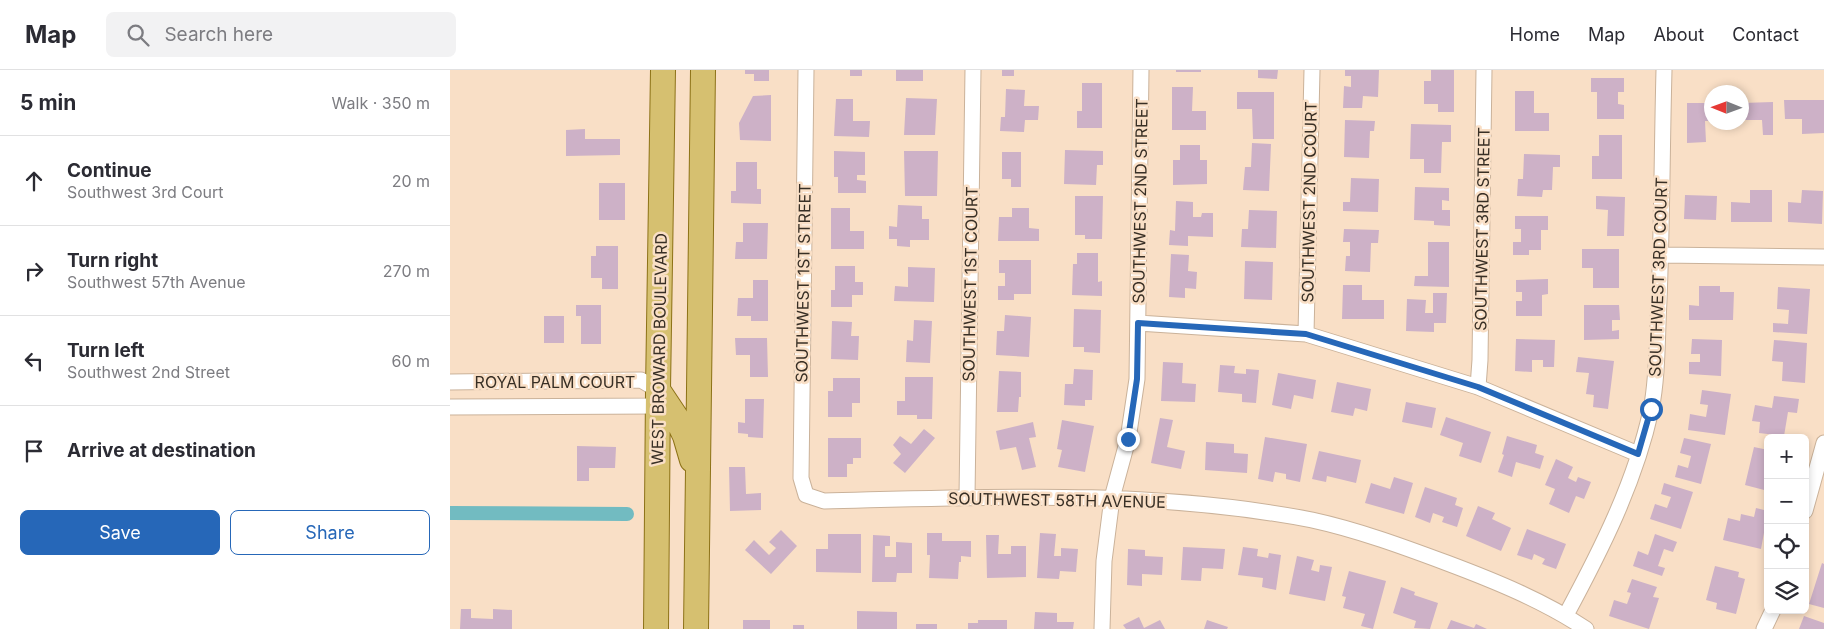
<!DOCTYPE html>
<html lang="en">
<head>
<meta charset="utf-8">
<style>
	:root { --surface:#fff; --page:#f2f2f3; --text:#2b2b33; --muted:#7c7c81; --line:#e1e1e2; --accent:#2667b8 }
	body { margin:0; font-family:Inter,sans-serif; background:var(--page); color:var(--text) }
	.controls { position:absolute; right:15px; bottom:15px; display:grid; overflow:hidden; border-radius:8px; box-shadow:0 2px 8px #0003 }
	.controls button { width:45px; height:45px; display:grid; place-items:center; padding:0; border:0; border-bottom:1px solid var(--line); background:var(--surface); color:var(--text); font:25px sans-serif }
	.compass { position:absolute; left:1254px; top:15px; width:45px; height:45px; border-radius:50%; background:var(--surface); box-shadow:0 2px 8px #0003; rotate:271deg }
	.stop { position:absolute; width:15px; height:15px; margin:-11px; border:4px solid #2667b8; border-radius:50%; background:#fff }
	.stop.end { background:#2667b8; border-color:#fff; box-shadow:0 1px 5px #0008 }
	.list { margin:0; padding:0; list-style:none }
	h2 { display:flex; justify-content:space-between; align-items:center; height:65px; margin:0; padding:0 20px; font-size:21px }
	h2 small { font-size:16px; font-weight:400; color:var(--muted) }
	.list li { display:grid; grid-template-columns:32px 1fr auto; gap:15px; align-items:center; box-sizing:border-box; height:90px; padding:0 20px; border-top:1px solid var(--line) }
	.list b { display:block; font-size:19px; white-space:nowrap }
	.list p { margin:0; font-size:16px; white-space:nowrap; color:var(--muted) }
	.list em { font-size:16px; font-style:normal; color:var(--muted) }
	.actions { display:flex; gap:10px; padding:15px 20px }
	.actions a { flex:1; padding:11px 0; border:1px solid var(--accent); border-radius:8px; text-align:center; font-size:18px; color:var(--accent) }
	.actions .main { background:var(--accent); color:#fff }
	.icon { flex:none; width:28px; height:28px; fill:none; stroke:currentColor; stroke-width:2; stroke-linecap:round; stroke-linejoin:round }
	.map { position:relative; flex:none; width:1374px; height:559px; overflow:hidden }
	header { display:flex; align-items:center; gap:30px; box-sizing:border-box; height:70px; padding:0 25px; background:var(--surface); border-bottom:1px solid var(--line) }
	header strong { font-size:24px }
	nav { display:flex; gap:28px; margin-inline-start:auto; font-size:18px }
	.search { width:350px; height:45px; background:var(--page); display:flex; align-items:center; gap:12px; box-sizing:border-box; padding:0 18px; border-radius:8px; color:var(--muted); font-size:19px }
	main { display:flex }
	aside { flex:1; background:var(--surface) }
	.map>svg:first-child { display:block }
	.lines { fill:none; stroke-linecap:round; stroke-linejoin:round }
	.canal { stroke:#72bbc1; stroke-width:14 }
	.building { fill:#cdb1c7 }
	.minor-casing { stroke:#cab29a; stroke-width:17 }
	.primary-casing { stroke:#8d7217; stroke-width:26 }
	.minor { stroke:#fff; stroke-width:15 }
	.primary { stroke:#d6c070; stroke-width:24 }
	.route { stroke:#2667b8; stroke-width:6 }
	.labels { text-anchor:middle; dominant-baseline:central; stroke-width:5; stroke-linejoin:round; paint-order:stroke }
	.street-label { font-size:16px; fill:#382f25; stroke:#f9dfc6 }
</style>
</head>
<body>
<header>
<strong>Map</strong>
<div class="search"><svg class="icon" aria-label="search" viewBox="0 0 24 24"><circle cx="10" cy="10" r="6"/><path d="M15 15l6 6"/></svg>Search here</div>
<nav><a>Home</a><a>Map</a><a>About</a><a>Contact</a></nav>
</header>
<main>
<aside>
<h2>5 min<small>Walk · 350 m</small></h2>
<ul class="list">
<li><svg class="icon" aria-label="ahead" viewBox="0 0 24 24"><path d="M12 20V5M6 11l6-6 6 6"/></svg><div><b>Continue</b><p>Southwest 3rd Court</p></div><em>20 m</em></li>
<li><svg class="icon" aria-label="right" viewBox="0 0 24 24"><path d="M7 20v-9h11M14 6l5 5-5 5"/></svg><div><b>Turn right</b><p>Southwest 57th Avenue</p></div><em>270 m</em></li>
<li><svg class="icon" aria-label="left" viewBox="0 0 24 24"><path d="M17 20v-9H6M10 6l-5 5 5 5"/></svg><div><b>Turn left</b><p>Southwest 2nd Street</p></div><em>60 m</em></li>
<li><svg class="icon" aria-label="arrive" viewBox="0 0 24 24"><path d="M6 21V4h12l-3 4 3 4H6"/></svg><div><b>Arrive at destination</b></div></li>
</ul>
<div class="actions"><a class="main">Save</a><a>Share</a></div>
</aside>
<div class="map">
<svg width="1374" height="559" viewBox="0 0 1374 559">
	<rect width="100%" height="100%" fill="#f9dfc6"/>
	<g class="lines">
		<path class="canal" d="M0,443L177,444"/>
	</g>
	<path class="building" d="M295,0H319V11H304V4H295Z
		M400,0H412V6H400Z
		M446,0H473V11H446Z
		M552,0H564V6H552Z
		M726,0H751V2H726Z
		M808,0H828L827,9L808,8Z
		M895,0H929L928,27L913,26L912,38H893L894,16L901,17V6H895Z
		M981,0H1004V42H988V34H974V11H981Z
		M1141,8H1174V22H1168V34L1174,35V49H1147V22H1141Z
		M632,13H652V58H627V41H632Z
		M722,17H743L742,41H756V60H722Z
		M556,19L575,20L574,36H589L588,50H575L574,62L550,61L551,47H555Z
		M1065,21H1084V43H1099V61H1065Z
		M787,22H824V69H803L802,39H787Z
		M321,25V71L290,70L289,53L303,26Z
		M456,28L487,29L485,65H454Z
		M386,29H403V51H420L419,67L384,66Z
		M1334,30H1374V63L1352,64V49H1335Z
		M1323,32V65H1313L1312,50H1292V33Z
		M1237,33H1262V51H1255L1256,72L1237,73Z
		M895,50L925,51L924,61H920L919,88L894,87Z
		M961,54L1001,55V72H992L991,103H974V89H960Z
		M135,59V69H170V85L116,86V60Z
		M1149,65H1172V109H1142V86H1149Z
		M802,73L821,74L819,121L793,120L795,97H801Z
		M730,75H750V90H757V114L723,115V90H730Z
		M615,80L653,81V95H647L646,115L614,114Z
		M384,81L415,82V105H407V110L416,111V123H388V107H384Z
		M454,81H488L487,126H455Z
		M552,82H571V117H561V109H552Z
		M1074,84L1110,85V97H1103L1102,120H1093L1092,127L1067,126L1068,109H1073Z
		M286,92H307V119H311V134L281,133V121H286Z
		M901,108L929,109L928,142L893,141V132H900Z
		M149,113H175V150H149Z
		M965,117L999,118V131L992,130V140H1000V156L984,155V151L964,150Z
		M1300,120H1322V152H1281V132L1300,133Z
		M1352,120L1373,121L1372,154L1338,152V132L1351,133Z
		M1235,125L1267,126L1266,150L1234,149Z
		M625,126H653L652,169H635V165H625Z
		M1146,126L1175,127L1174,166H1157L1158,140L1146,139Z
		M726,131L743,132V147H751L752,143H763V167L738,166V176L719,175L720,160L725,161Z
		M448,135L472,136V149H479V170H460V177L447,176V169H439V156L447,157Z
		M381,138H400V161H414V179H381Z
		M562,138H579V158L589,159V171H548L549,147H562Z
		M799,140L827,141L826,178L791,177L792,159H798Z
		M1065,146H1098V160H1091V180H1079V185H1063V172H1071V159H1065Z
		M293,153H318L317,189H285L286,172H293Z
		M894,159L929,160L928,173H921L920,202L895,201L896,186H900V172H893Z
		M978,172H999V217L964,216L965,206H978Z
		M146,176H168V219H152V208H141V186H146Z
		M1132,179H1169V218H1143V198H1132Z
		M627,183H648V212L652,211V226L622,225L623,194H627Z
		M721,184L739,185L738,201L747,202L746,219L735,218V228L719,227Z
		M549,190H581V224H564V230H548V216H555V203H549Z
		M795,191L823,192L822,230L794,229Z
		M385,196H405V212H413V225H402V237H381V220H385Z
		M458,197L485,198L484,232L444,231L445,216L458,217Z
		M1098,209V224L1092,225V246H1066V231H1072V222H1066V210Z
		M303,210H318V251H301V246H287L288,228H303Z
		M893,215H912V230H934V249H892Z
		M1249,216H1270V222H1284L1283,250H1239V235L1249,236Z
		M1328,217L1360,219L1357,264L1323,262V253L1338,254L1339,240L1327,239Z
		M983,223H997L996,253H984V262L956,261L957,229L976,230L975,243H983Z
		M126,235H151V274H131V246H126Z
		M1134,235H1169L1170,250H1162V261L1169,260V269L1134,270Z
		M624,239L651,240L650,283L634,282V277H623Z
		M555,245L581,247L579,287L546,285L547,261H554Z
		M94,246H114V273H94Z
		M464,250L482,251L480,293L456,292L457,270L463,271Z
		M382,251L402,252L401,266H409L408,290L381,289Z
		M285,268H317L318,307H300V285H286Z
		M1066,269L1105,270L1104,297H1093V290H1082V302L1065,301Z
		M1242,269L1272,270L1271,306L1239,304V292H1250V284H1241Z
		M1324,270L1357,273L1355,313L1332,311L1333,292L1322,291Z
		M1128,287L1164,291L1158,339L1143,337L1144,325L1136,324L1139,303L1126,302Z
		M713,292L733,293L732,313L746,314L745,332L711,331Z
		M770,295L785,296L784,303L796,304V299L809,300L806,333L792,332V324L768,322Z
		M624,299L643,300L642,330H635V336L614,335L615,314H623Z
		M549,301L571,302V327H569L568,342H547Z
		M828,303L866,310L863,329L844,325L841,339L822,335Z
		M455,307H483L482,349H467V345H447V331H455Z
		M383,308H410V333H402V347H378V321H383Z
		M887,312L921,319L917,341L905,338L903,346L881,342Z
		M1252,320L1281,324L1275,365L1238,360L1240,344L1256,347L1258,335L1250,334Z
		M1324,326L1349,329L1347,343L1338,342L1334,366L1309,363L1310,352L1302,351L1305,335L1322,338Z
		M295,329H314L313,368L298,367V364L288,363V352L295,353Z
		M956,332L986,338L982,358L952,352Z
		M996,347L1041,362L1031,393L1009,386L1013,373L990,365Z
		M710,348L723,350L717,377L735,381L731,399L701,393Z
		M612,350L644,356L635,402L608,397L612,380L607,379Z
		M583,352L586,367L579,368L586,397L572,400L566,377L550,380L546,361Z
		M474,359L485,368L455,403L443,393L451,384L443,375L450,366L461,374Z
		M1057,366L1087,375L1085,383L1094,386L1090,399L1066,392L1062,407L1048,402L1054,385L1052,384Z
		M815,367L857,374L850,412L836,409V404L825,402L823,412L808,409Z
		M378,368H411V388H403V394H397V407H378Z
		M1234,368L1261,374L1251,414L1225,407L1228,395L1238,398L1241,386L1230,383Z
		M756,372L784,374V383L798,384L797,403L755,400Z
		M127,376L166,377L165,398H139V411H127Z
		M1304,377L1318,380V421L1295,415Z
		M869,381L911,390L906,413L877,406L876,412L862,409Z
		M1106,389L1123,397L1118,408L1126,412L1128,407L1141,412L1134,429L1126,426L1119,443L1099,434L1105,419L1095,415Z
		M279,397H295L296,424L311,423V440L280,441Z
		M944,407L963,413L954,444L915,433L921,413L940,419Z
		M1214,413L1243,422L1231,459L1200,449L1205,434L1217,438L1221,427L1211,424Z
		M975,417L1007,428L1005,435L1013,438L1007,457L992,452L994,447L983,443L980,453L965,447Z
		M1028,436L1045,443L1042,449L1061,458L1051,481L1016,466Z
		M1306,438L1318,441L1311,479L1273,470L1278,448L1290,451L1291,444L1304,447Z
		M1077,459L1116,474L1106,499L1092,494L1095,489L1084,484L1082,490L1067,485Z
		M331,460L347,476L321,504L295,480L304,470L319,485L326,478L319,472Z
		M477,463H492V471H521V487L511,486V492H509L508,509L479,508L480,485H477Z
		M590,463L606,464L604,486H611V478L628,479L626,502L610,501L609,509L587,508Z
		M378,464H411V503L366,502V479H378Z
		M1205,464L1227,472L1223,482L1214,479L1208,496L1215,498L1212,506L1183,496L1188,481L1198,485Z
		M423,465L440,466V476H435V487H446V472L462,473V503H447L446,512H422Z
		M536,465H549L548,484H561V476H576V507L537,508Z
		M733,477L775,479L773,499L752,498L751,511L731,510Z
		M793,477L808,479L807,486L818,488L819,483L831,485L826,520L812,517L813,508L788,505Z
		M678,479L695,480V486L713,487L712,505L692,504V516L677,515Z
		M847,486L864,490L861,500L869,502L870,495L882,497L875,531L839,524Z
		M1372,493L1374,494V538L1359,534Z
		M1265,496L1289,502L1288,507L1295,509L1286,544L1266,539L1267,533L1256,530Z
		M899,501L936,511L923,559L911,556L915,544L893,538L896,527L892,526Z
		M1182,509L1207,517L1203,527L1209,528L1199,559L1159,546L1164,530L1177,534L1181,523L1177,522Z
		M951,517L965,522L964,525L988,533L980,559L964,558L966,551L943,543Z
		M11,539H21V548L43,549V539L62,540V559H10Z
		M407,541L447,542V559H407Z
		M585,542L607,543V552H624L623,559H584Z
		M1354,546L1374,553V559H1349Z
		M689,547L694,558L710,550L715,559H676L673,555Z
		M293,550H320V559H293Z
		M528,550H557V559H518V553H528Z
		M757,550L778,557L777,559H754Z
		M1001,550L1024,558L1026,554L1037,559H997Z
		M466,554H487V559H466Z
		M343,555H354V559H343Z"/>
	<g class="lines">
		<defs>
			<path id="minor" d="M356,0L351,408L356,425L374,431C537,427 702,419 862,450C908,460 954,477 997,493C1045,511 1094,531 1136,559
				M1211,185L1374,187
				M688,253L856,264L1028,317L1188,384
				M856,264L862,0
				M0,312L191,310L208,320
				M1028,317L1030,290L1034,0
				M0,337L207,336
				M517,427L523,0
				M1355,441L1374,373
				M1116,545C1151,480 1185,413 1201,340C1208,306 1207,265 1209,231C1212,154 1212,77 1214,0
				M652,559L654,491L662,428L678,369L687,309L691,0
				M1314,559L1323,540"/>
			<path id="primary" d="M208,320L226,347L235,366L242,390
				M206,559L208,320L213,0
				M246,559L253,0"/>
		</defs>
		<use href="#minor" class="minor-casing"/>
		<use href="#primary" class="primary-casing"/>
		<use href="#minor" class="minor"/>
		<use href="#primary" class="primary"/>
	</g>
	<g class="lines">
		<path class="route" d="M678,369L687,309L688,253L856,264L1028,317L1188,384L1201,339"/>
	</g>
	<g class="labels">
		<g class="street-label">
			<text transform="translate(690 131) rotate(-89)">SOUTHWEST 2ND STREET</text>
			<text transform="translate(859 132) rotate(-89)">SOUTHWEST 2ND COURT</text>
			<text transform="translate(1032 159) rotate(-89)">SOUTHWEST 3RD STREET</text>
			<text transform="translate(1208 207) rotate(-88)">SOUTHWEST 3RD COURT</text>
			<text transform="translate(353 213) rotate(-89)">SOUTHWEST 1ST STREET</text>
			<text transform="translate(520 214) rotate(-89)">SOUTHWEST 1ST COURT</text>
			<text transform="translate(209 279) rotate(-89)">WEST BROWARD BOULEVARD</text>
			<text x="105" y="312">ROYAL PALM COURT</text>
			<text transform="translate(607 430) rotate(1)">SOUTHWEST 58TH AVENUE</text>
		</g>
	</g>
</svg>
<div class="controls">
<button>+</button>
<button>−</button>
<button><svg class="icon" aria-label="locate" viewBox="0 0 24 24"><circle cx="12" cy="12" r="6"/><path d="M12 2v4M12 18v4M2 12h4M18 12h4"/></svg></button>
<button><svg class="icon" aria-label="layers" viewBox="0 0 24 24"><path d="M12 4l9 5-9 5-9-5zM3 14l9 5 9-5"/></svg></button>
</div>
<svg class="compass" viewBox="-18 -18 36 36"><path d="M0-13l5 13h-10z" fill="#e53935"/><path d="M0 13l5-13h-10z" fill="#7c7c81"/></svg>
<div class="stop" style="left:1201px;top:339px"></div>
<div class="stop end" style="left:678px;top:369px"></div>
</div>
</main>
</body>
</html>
